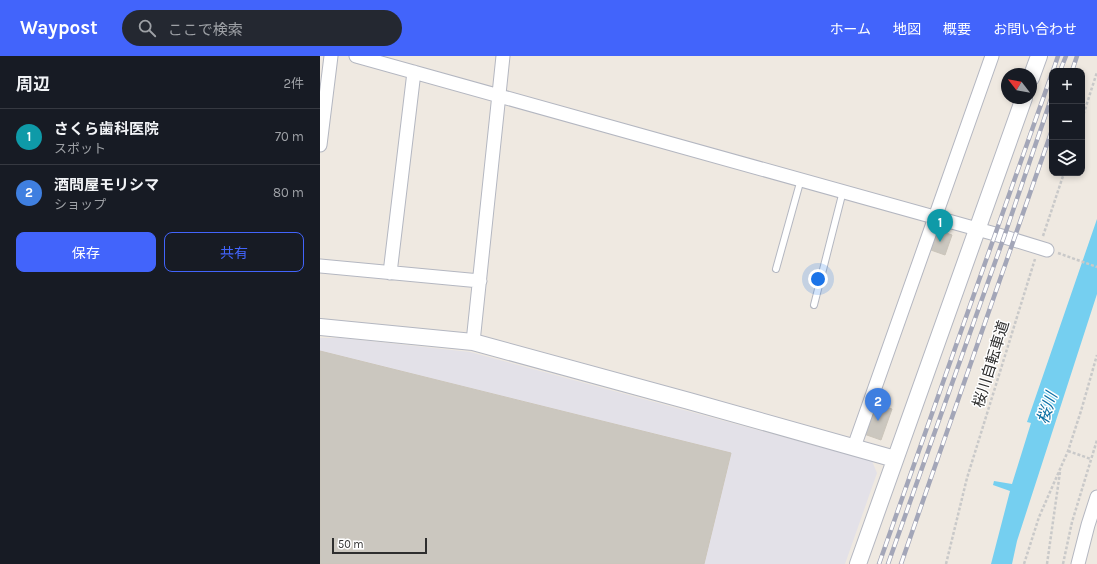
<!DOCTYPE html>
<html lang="ja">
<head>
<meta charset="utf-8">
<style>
	:root { --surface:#171b24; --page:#242831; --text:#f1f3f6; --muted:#9ea1a6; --line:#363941; --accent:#4264fb }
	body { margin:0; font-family:Karla,"Noto Sans JP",sans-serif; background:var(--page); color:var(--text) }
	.controls { position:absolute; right:12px; top:12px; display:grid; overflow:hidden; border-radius:8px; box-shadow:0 2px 6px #0003 }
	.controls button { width:36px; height:36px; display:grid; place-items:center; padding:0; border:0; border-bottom:1px solid var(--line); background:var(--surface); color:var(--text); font:20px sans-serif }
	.compass { position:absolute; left:681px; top:12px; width:36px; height:36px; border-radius:50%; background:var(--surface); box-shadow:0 2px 6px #0003; rotate:301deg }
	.scale { position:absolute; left:12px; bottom:10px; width:95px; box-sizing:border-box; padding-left:4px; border:2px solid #2e2e2e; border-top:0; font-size:11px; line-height:14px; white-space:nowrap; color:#2e2e2e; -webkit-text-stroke:3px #fff; paint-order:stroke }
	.you { position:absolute; left:498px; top:223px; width:14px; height:14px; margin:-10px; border:3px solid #fff; border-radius:50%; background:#1a73e8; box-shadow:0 0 0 6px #1a73e833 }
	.badge { display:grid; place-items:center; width:26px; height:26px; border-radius:50%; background:var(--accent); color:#fff; font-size:13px; font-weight:700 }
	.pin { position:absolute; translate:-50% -33px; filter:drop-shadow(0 1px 2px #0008) }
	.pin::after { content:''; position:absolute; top:21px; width:14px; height:12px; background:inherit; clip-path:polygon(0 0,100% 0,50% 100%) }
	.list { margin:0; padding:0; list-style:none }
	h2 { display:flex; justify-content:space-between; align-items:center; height:52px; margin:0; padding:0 16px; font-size:17px }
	h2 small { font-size:13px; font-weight:400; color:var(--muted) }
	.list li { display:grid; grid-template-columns:26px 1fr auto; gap:12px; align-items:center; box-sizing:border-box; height:56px; padding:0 16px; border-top:1px solid var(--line) }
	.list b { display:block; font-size:15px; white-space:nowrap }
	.list p { margin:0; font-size:13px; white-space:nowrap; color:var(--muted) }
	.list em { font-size:13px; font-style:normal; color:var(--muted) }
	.actions { display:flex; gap:8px; padding:12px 16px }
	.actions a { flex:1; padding:9px 0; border:1px solid var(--accent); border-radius:8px; text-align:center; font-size:14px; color:var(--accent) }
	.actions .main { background:var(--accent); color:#fff }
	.icon { flex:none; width:22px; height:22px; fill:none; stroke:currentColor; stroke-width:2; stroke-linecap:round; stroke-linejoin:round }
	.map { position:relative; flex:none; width:777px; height:508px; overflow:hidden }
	header { display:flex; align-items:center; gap:24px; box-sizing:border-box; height:56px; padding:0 20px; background:var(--accent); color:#fff }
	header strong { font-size:19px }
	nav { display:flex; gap:22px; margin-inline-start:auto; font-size:14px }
	.search { width:280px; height:36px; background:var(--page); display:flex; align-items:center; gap:10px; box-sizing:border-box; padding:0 14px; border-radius:22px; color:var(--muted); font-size:15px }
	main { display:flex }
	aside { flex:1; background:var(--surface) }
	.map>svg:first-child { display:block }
	.industrial { fill:#e3e1e8 }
	.water { fill:#75cff0 }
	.building { fill:#cbc7bf; stroke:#cbc5ba }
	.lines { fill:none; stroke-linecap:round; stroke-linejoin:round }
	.service-casing { stroke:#b4b7c1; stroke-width:8 }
	.minor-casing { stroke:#b4b7c1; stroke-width:15 }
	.tertiary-casing { stroke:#b4b7c1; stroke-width:18 }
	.path { stroke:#c9c9c9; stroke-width:2.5; stroke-dasharray:3 2; stroke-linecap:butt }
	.service { stroke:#fff; stroke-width:6 }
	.minor { stroke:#fff; stroke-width:13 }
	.tertiary { stroke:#fff; stroke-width:16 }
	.rail-casing { stroke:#a3a6b8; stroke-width:4.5 }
	.rail { stroke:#fff; stroke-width:3; stroke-dasharray:9; stroke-linecap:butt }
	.labels { text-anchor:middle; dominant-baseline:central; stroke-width:3; stroke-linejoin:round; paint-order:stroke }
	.street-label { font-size:15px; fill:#2e2e2e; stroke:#fff }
	.water-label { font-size:16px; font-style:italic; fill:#0d6fa3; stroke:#fff }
</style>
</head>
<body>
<header>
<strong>Waypost</strong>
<div class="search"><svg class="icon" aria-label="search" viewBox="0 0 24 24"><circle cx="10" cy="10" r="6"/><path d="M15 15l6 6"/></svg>ここで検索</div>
<nav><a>ホーム</a><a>地図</a><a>概要</a><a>お問い合わせ</a></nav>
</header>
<main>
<aside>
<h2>周辺<small>2件</small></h2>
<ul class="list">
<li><span class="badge" style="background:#0f9aa8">1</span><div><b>さくら歯科医院</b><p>スポット</p></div><em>70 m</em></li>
<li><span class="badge" style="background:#3f7fe0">2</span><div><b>酒問屋モリシマ</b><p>ショップ</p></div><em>80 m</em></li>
</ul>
<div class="actions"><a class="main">保存</a><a>共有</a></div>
</aside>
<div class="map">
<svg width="777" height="508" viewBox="0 0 777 508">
	<rect width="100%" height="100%" fill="#efe9e1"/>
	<path class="industrial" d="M0,282H22L150,296L552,405L557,417L525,508H0Z"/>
	<path class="water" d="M777,163V238L697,485L692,508H671L690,435L673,429L674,425L692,428L711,367L707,366Z"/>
	<path class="building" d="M615,173L632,179L625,199L608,193Z
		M0,295L411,397L384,508H0Z
		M555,347L572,353L561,384L544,378Z"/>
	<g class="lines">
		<defs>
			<path id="service" d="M456,213L481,123
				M494,249L523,135"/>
			<path id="minor" d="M36,0L675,178L727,194
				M0,89L11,0
				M0,210L160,225
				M70,217L94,16
				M153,286L183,0
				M534,391L672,0
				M758,508L768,469L777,441"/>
			<path id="tertiary" d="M711,22L719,0
				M0,271L153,286L369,345L575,403
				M538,508L704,42"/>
		</defs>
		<use href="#service" class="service-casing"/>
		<use href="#minor" class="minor-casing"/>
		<use href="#tertiary" class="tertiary-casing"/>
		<path class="path" d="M762,63L777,16
			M723,180L744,117
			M738,197L777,211
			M748,395L771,403
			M626,508L647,422L715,203
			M704,508L719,461L748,395L761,355L777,299
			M727,508L740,416
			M743,508L752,466L777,384"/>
		<use href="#service" class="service"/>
		<use href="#minor" class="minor"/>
		<use href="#tertiary" class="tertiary"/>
		<defs>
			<path id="rail" d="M733,15L738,0
				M740,15L746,0
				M752,15L757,0
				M559,508L732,17
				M568,508L684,181L732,40
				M581,508L732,74"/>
		</defs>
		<use href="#rail" class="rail-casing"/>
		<use href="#rail" class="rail"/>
	</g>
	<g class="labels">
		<g class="street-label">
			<text transform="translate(671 308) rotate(-73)">桜川自転車道</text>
		</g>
		<g class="water-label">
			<text transform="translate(727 352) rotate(-72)">桜川</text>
		</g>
	</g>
</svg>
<div class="controls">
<button>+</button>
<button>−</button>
<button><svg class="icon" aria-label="layers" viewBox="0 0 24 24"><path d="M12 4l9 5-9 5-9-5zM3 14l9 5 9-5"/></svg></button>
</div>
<svg class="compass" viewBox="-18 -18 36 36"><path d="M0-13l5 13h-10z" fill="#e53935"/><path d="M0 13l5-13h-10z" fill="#9ea1a6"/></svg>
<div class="scale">50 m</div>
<div class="you"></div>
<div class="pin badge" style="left:620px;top:186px;background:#0f9aa8">1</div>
<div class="pin badge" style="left:558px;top:365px;background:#3f7fe0">2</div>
</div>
</main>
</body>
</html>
